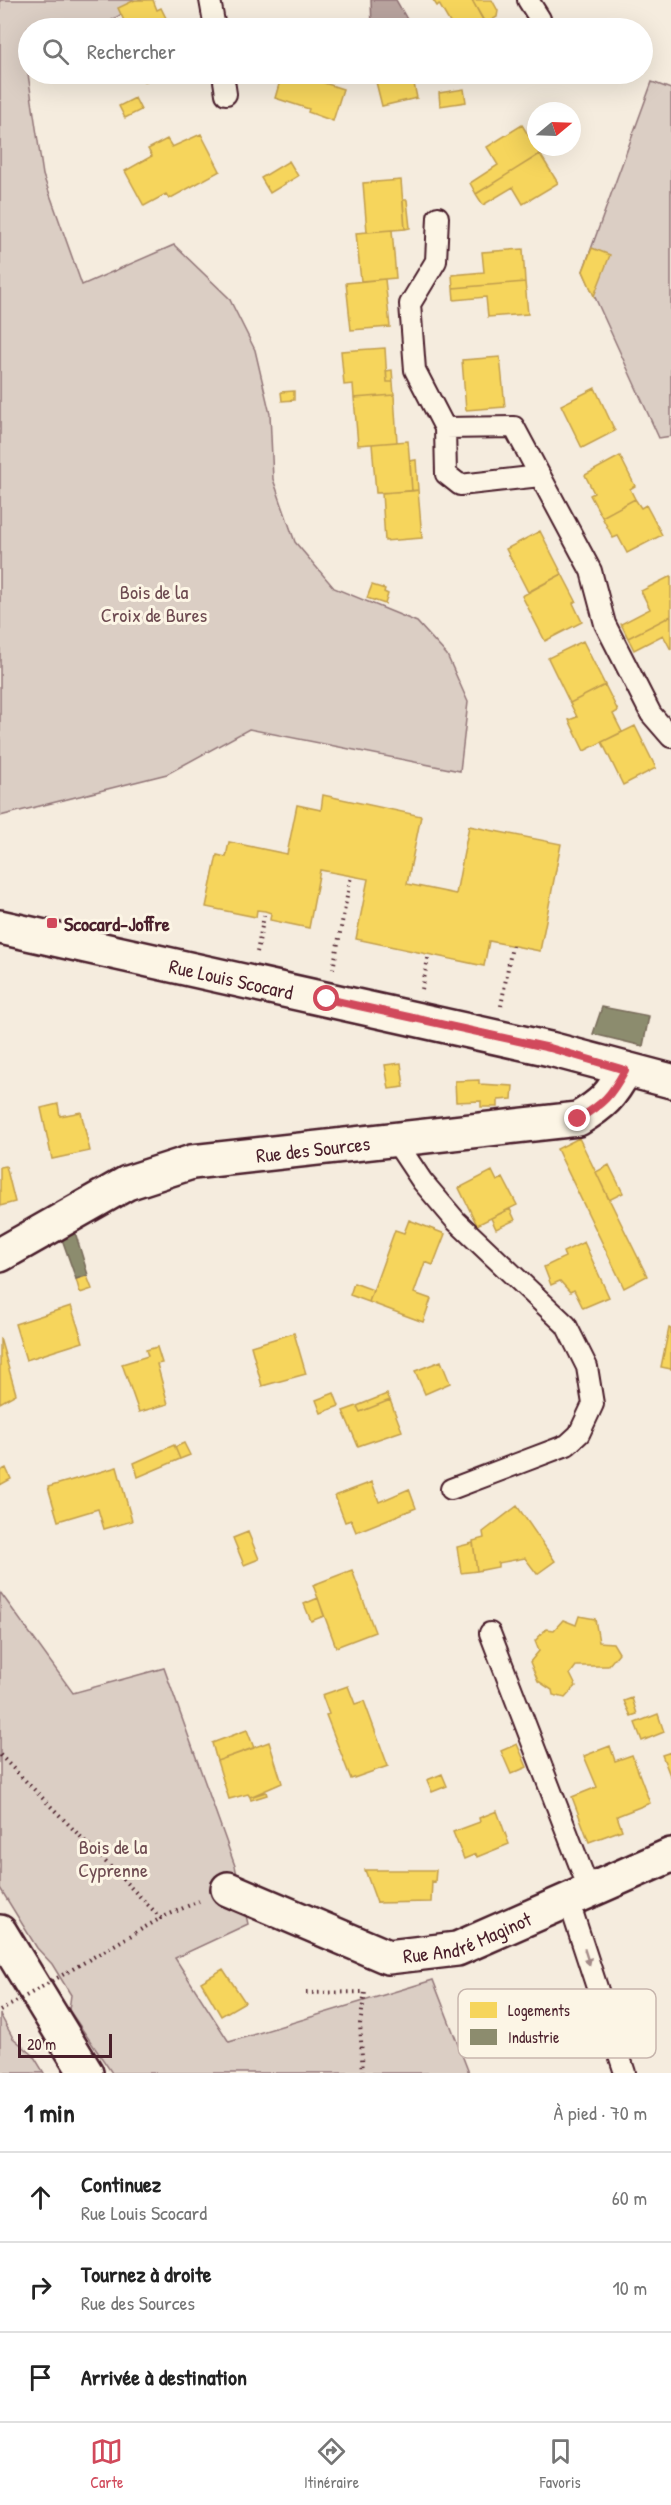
<!DOCTYPE html>
<html lang="fr">
<head>
<meta charset="utf-8">
<style>
	:root { --surface:#fff; --page:#f2f2f2; --text:#222; --muted:#767676; --line:#e0e0e0; --accent:#d1495b }
	body { margin:0; font-family:"Patrick Hand",sans-serif; background:var(--page); color:var(--text) }
	.compass { position:absolute; left:527px; top:102px; width:54px; height:54px; border-radius:50%; background:var(--surface); box-shadow:0 6px 24px #0002; rotate:71deg }
	.scale { position:absolute; left:18px; bottom:15px; width:94px; box-sizing:border-box; padding-left:6px; border:3px solid #4a1f2b; border-top:0; font-size:16px; line-height:21px; white-space:nowrap; color:#4a1f2b; -webkit-text-stroke:4px #fcf5e5; paint-order:stroke }
	.stop { position:absolute; width:18px; height:18px; margin:-14px; border:4px solid #d1495b; border-radius:50%; background:#fff }
	.stop.end { background:#d1495b; border-color:#fff; box-shadow:0 2px 6px #0008 }
	.list { margin:0; padding:0; list-style:none }
	h2 { display:flex; justify-content:space-between; align-items:center; height:78px; margin:0; padding:0 24px; font-size:26px }
	h2 small { font-size:20px; font-weight:400; color:var(--muted) }
	.list li { display:grid; grid-template-columns:39px 1fr auto; gap:18px; align-items:center; box-sizing:border-box; height:90px; padding:0 24px; border-top:2px solid var(--line) }
	.list b { display:block; font-size:22px; white-space:nowrap }
	.list p { margin:0; font-size:20px; white-space:nowrap; color:var(--muted) }
	.list em { font-size:20px; font-style:normal; color:var(--muted) }
	.icon { flex:none; width:33px; height:33px; fill:none; stroke:currentColor; stroke-width:2; stroke-linecap:round; stroke-linejoin:round }
	.map { position:relative; flex:none; width:671px; height:2073px; overflow:hidden }
	.search { position:absolute; background:var(--surface); box-shadow:0 6px 24px #0002; left:18px; right:18px; top:18px; height:66px; display:flex; align-items:center; gap:15px; box-sizing:border-box; padding:0 21px; border-radius:33px; color:var(--muted); font-size:22px }
	.sheet { height:348px; background:var(--surface) }
	nav { display:flex; justify-content:space-around; align-items:center; box-sizing:border-box; height:84px; border-top:2px solid var(--line); background:var(--surface); font-size:16px; color:var(--muted) }
	nav a { display:grid; justify-items:center; gap:3px }
	nav .on { color:var(--accent) }
	.map>svg:first-child { display:block }
	.green { fill:#dbcec4; stroke:#927678; stroke-width:1.5 }
	.water { fill:#b8a39e; stroke:#8c6e70; stroke-width:1.5 }
	.homes { fill:#f6d55c; stroke:#c29e4d; stroke-width:1.5 }
	.industry { fill:#8c8c6e; stroke:#786b5a; stroke-width:1.5 }
	.lines { fill:none; stroke-linecap:round; stroke-linejoin:round }
	.service-casing { stroke:#4a1f2b; stroke-width:24 }
	.minor-casing { stroke:#4a1f2b; stroke-width:38 }
	.secondary-casing { stroke:#4a1f2b; stroke-width:38 }
	.path { stroke:#4a1f2b; stroke-width:4; stroke-dasharray:1.5 4.5; stroke-linecap:butt }
	.service { stroke:#fcf5e5; stroke-width:20 }
	.minor { stroke:#fcf5e5; stroke-width:33 }
	.secondary { stroke:#fcf5e5; stroke-width:33 }
	.path-bridge { stroke:#4a1f2b; stroke-width:4; stroke-dasharray:1.5 4.5; stroke-linecap:butt }
	.oneway { fill:#a38a88 }
	.route { stroke:#d1495b; stroke-width:8 }
	.poi-dot { fill:#d1495b; stroke:#fcf5e5; stroke-width:2 }
	.labels { text-anchor:middle; dominant-baseline:central; stroke-width:6; stroke-linejoin:round; paint-order:stroke }
	.park-label { font-size:20px; fill:#6e4b51; stroke:#fcf5e5 }
	.poi-label { font-size:20px; font-weight:bold; fill:#4a1f2b; stroke:#fcf5e5; text-anchor:start }
	.street-label { font-size:20px; fill:#4a1f2b; stroke:#fcf5e5 }
	.key { fill:#fcf5e5; stroke:#c7b5ad; stroke-width:1.5 }
	.key-label { font-size:16px; fill:#4a1f2b }
</style>
</head>
<body>
<div class="map">
<svg width="671" height="2073" viewBox="0 0 671 2073">
	<rect width="100%" height="100%" fill="#f5ecde"/>
	<filter id="ink" filterUnits="userSpaceOnUse"><feTurbulence type="fractalNoise" baseFrequency=".0167" numOctaves="2"/><feDisplacementMap in="SourceGraphic" scale="12" xChannelSelector="R" yChannelSelector="G"/><feConvolveMatrix kernelMatrix="1 2 1 2 8 2 1 2 1" color-interpolation-filters="sRGB"/></filter>
	<g filter="url(#ink)">
		<path class="green" d="M0,0H145L99,28H28V74L43,175L82,285L174,245L229,298L255,350L270,414L273,479L295,542L334,588L417,622L447,655L468,702L460,771L249,729L167,774L0,816Z
			M652,82L671,89V436L659,438L583,271Z
			M0,1592L73,1693L164,1668L235,1866L248,1924L175,1958L229,2042L433,1980L469,2073H112L69,2010L71,1995L52,1964L37,1948L0,1888Z
			M0,2014L13,2038L33,2055L44,2073H0Z"/>
		<path class="water" d="M371,0H396L408,21L406,28L372,27Z"/>
		<path class="homes" d="M135,0H153L157,10L161,8L171,28H123L126,25L118,8Z
			M433,0H472L488,28H453L439,4L437,6Z
			M472,0H492L498,11L497,17L485,24Z
			M140,74H161L144,82Z
			M282,74H319L318,81L343,89L333,121L308,112L309,109L275,98Z
			M412,74L417,98L382,106L376,82Z
			M464,89L466,102L440,106L439,93Z
			M135,98L141,110L125,118L119,106Z
			M522,125L540,154L476,194L470,183L498,165L487,147Z
			M201,134L220,171L169,199L166,194L144,206L125,171L152,156L148,149L167,139L172,147Z
			M540,154L558,183L523,204L513,187L483,205L476,194Z
			M289,161L298,176L270,193L261,178Z
			M401,180L405,229L367,232L363,183Z
			M403,200H407L410,228L405,229Z
			M392,230L396,278L361,281L356,233Z
			M592,248L610,255L594,296L583,271Z
			M523,249L525,282L453,288L452,275L484,272L482,252Z
			M385,279L390,327L351,330L346,283Z
			M525,282L528,314L488,317L486,297L454,300L453,288Z
			M385,348L387,382H393L394,395L354,398L353,384L344,385L341,351Z
			M500,357L505,407L466,410L462,360Z
			M392,370L393,382H387L386,371Z
			M595,388L615,431L582,448L561,405Z
			M294,391V400L282,401L281,392Z
			M394,395L397,442L358,445L354,398Z
			M408,441L412,491L376,493L372,444Z
			M620,456L635,486L630,489L635,499L602,517L590,495L594,493L585,475Z
			M416,460L418,490L412,491L410,461Z
			M418,490L422,538L385,541L382,493Z
			M635,499L641,508L646,505L662,535L627,553L618,536L613,538L602,517Z
			M540,531L562,574L528,592L506,549Z
			M562,574L576,601L573,603L582,622L545,641L522,596Z
			M671,576V616L628,638L621,624L650,609L641,591Z
			M372,585L385,589L384,592L388,594L385,604L367,598Z
			M671,616V650L663,635L634,650L628,638Z
			M583,641L605,685L570,703L548,658Z
			M605,685L618,711L613,714L622,732L584,751L569,720L577,717L570,703Z
			M635,726L656,768L623,785L602,742Z
			M323,795L421,816L407,884L456,894L469,826L561,844L540,951L489,941L484,966L356,939L368,879L320,870L309,928L270,920L271,913L265,911L257,910L256,917L206,907L217,855L226,857L229,842L287,854L297,805L321,810Z
			M401,1063L404,1087L389,1089L385,1065Z
			M479,1080V1084L513,1086L512,1099L498,1100V1107H481V1101L456,1102L455,1081Z
			M58,1104L60,1116L81,1112L90,1151L52,1159L41,1108Z
			M579,1138L647,1276L624,1288L557,1149Z
			M609,1165L623,1193L609,1200L596,1172Z
			M6,1166L15,1202L0,1206V1167Z
			M492,1171L497,1181L503,1178L517,1205L477,1225L459,1188Z
			M510,1209L515,1220L496,1229L491,1218Z
			M409,1220L445,1234L433,1265L425,1262L414,1293L431,1299L423,1322L369,1302L395,1230L404,1233Z
			M584,1242L609,1297L583,1308L574,1290L570,1292L560,1281L551,1285L544,1267L565,1257L563,1252Z
			M87,1276L92,1289L80,1293L76,1279Z
			M354,1283L373,1290L369,1302L350,1295Z
			M71,1306L83,1342L26,1360L15,1324Z
			M669,1328L671,1329V1369L661,1367Z
			M294,1333L306,1374L262,1386L251,1346Z
			M0,1338L16,1394L0,1403Z
			M157,1347L162,1363L157,1364L168,1404L139,1412L122,1364L148,1356L146,1350Z
			M441,1361L450,1383L425,1394L415,1371Z
			M334,1393L339,1406L321,1413L316,1400Z
			M387,1394L390,1400L360,1412L357,1406Z
			M390,1400L402,1431L358,1446L343,1411L357,1406L360,1412Z
			M184,1443L190,1455L180,1459L175,1447Z
			M174,1445L180,1459L138,1477L134,1463Z
			M117,1467L132,1521L104,1529L98,1509L58,1521L48,1487Z
			M6,1468L11,1479L0,1485V1471Z
			M372,1482L379,1502L409,1489L416,1508L356,1532L351,1520L345,1522L335,1496Z
			M517,1506L555,1561L537,1574L525,1558L498,1563V1567L477,1571L473,1541L484,1538L483,1532Z
			M248,1532L259,1559L244,1565L233,1538Z
			M473,1543L477,1571L461,1573L457,1547Z
			M352,1570L375,1632L336,1647L313,1585Z
			M318,1598L324,1616L311,1621L304,1604Z
			M579,1616L595,1619L599,1642L613,1643L619,1653L608,1666H576L570,1674L576,1686L565,1698L553,1695L552,1690L538,1681L530,1662L539,1651L535,1641L546,1629L554,1630L563,1620L576,1625Z
			M348,1686L355,1704L364,1701L388,1766L351,1779L326,1715L329,1714L322,1695Z
			M632,1698L637,1714L631,1716L624,1701Z
			M658,1714L664,1732L642,1741L635,1723Z
			M247,1730L254,1748L217,1761L212,1743Z
			M269,1742L282,1783L250,1797L248,1794L229,1799L217,1761Z
			M517,1744L527,1767L511,1774L501,1751Z
			M610,1746L615,1761L632,1755L650,1803L617,1816L622,1830L589,1842L572,1797L597,1787L584,1756Z
			M671,1752V1778L662,1755Z
			M442,1774L447,1786L432,1792L427,1780Z
			M266,1792L267,1795L251,1800L250,1797Z
			M497,1811L509,1844L477,1857L476,1854L464,1859L453,1832L480,1822L479,1818Z
			M365,1870H436L435,1882L432,1881L431,1902L377,1903Z
			M223,1969L245,2002L221,2016L201,1982Z"/>
		<path class="industry" d="M602,1007L649,1016L643,1046L593,1034Z
			M75,1232L88,1275L76,1279L62,1239Z"/>
		<g class="lines">
			<defs>
				<path id="service" d="M210,0L215,28
					M528,0L540,19V28
					M223,74L226,94
					M438,217L436,261L410,304L415,370L445,428L446,474L460,485L540,476
					M445,428L514,427L591,571L605,624L651,714L671,737
					M394,1139L422,1181L456,1221L566,1325L587,1367L593,1404L579,1434L567,1445L451,1489
					M490,1633L590,1892
					M569,1902L625,2073"/>
				<g id="minor">
					<path id="s1" d="M0,1255L127,1183L192,1162L578,1119C603,1104 611,1096 625,1070"/>
					<path id="s2" d="M228,1889L388,1957L457,1949L671,1855"/>
				</g>
				<g id="secondary">
					<path id="s3" d="M0,927L550,1049L671,1081"/>
					<path d="M0,1932L86,2073"/>
				</g>
			</defs>
			<use href="#service" class="service-casing"/>
			<use href="#minor" class="minor-casing"/>
			<use href="#secondary" class="secondary-casing"/>
			<path class="path" d="M257,952L265,911
				M333,969L351,876
				M422,989L429,954
				M501,1006L512,946
				M0,1755L161,1918L199,1901
				M306,1993L365,1992L360,2024L363,2073"/>
			<use href="#service" class="service"/>
			<use href="#minor" class="minor"/>
			<use href="#secondary" class="secondary"/>
			<path class="path-bridge" d="M0,2011L161,1918"/>
		</g>
		<defs><path id="oneway-solid" d="M-6-.8H1V-3.2L6.5 0L1 3.2V.8H-6Z" transform="scale(1.5)"/></defs>
		<use class="oneway" href="#oneway-solid" transform="translate(587 1957) rotate(72)"/>
	</g>
	<g class="lines" filter="url(#ink)">
		<path class="route" d="M327,999L550,1048L625,1070C611,1096 603,1104 578,1119"/>
	</g>
	<rect class="poi-dot" x="46" y="917" width="12" height="12" rx="3"/>
	<g class="labels">
		<g class="park-label">
			<text x="154" y="591">Bois de la<tspan x="154" dy="23">Croix de Bures</tspan></text>
			<text x="113" y="1846">Bois de la<tspan x="113" dy="23">Cyprenne</tspan></text>
		</g>
		<g class="poi-label">
			<text x="64" y="923">Scocard-Joffre</text>
		</g>
		<g class="street-label">
			<text stroke="none"><textPath href="#s3" startOffset="237">Rue Louis Scocard</textPath></text>
			<text stroke="none"><textPath href="#s1" startOffset="336">Rue des Sources</textPath></text>
			<text stroke="none"><textPath href="#s2" startOffset="256">Rue André Maginot</textPath></text>
		</g>
	</g>
	<rect x="458" y="1989" width="198" height="69" rx="9" class="key"/>
	<rect x="470" y="2002" width="27" height="16" fill="#f6d55c"/>
	<rect x="470" y="2029" width="27" height="16" fill="#8c8c6e"/>
	<g class="key-label">
		<text x="508" y="2016">Logements</text>
		<text x="508" y="2043">Industrie</text>
	</g>
</svg>
<svg class="compass" viewBox="-18 -18 36 36"><path d="M0-13l5 13h-10z" fill="#e53935"/><path d="M0 13l5-13h-10z" fill="#767676"/></svg>
<div class="scale">20 m</div>
<div class="stop" style="left:327px;top:999px"></div>
<div class="stop end" style="left:578px;top:1119px"></div>
<div class="search"><svg class="icon" aria-label="search" viewBox="0 0 24 24"><circle cx="10" cy="10" r="6"/><path d="M15 15l6 6"/></svg>Rechercher</div>
</div>
<section class="sheet">
<h2>1 min<small>À pied · 70 m</small></h2>
<ul class="list">
<li><svg class="icon" aria-label="ahead" viewBox="0 0 24 24"><path d="M12 20V5M6 11l6-6 6 6"/></svg><div><b>Continuez</b><p>Rue Louis Scocard</p></div><em>60 m</em></li>
<li><svg class="icon" aria-label="right" viewBox="0 0 24 24"><path d="M7 20v-9h11M14 6l5 5-5 5"/></svg><div><b>Tournez à droite</b><p>Rue des Sources</p></div><em>10 m</em></li>
<li><svg class="icon" aria-label="arrive" viewBox="0 0 24 24"><path d="M6 21V4h12l-3 4 3 4H6"/></svg><div><b>Arrivée à destination</b></div></li>
</ul>
</section>
<nav>
<a class="on"><svg class="icon" aria-label="map" viewBox="0 0 24 24"><path d="M3 6l6-2 6 2 6-2v14l-6 2-6-2-6 2zM9 4v14M15 6v14"/></svg>Carte</a>
<a><svg class="icon" aria-label="directions" viewBox="0 0 24 24"><path d="M12 3l9 9-9 9-9-9zM9 14v-3h6M13 9l2 2-2 2"/></svg>Itinéraire</a>
<a><svg class="icon" aria-label="saved" viewBox="0 0 24 24"><path d="M7 4h10v16l-5-4-5 4z"/></svg>Favoris</a>
</nav>
</body>
</html>
